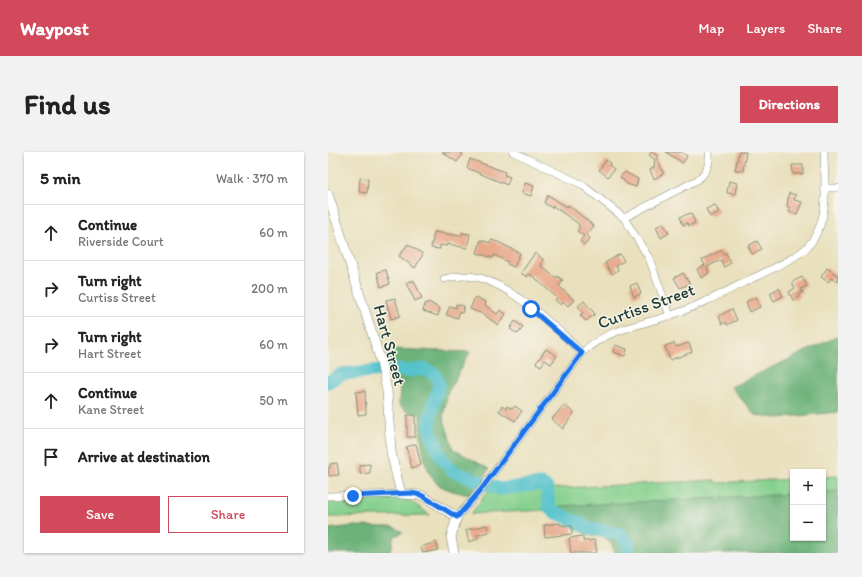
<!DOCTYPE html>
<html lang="en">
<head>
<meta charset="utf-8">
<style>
	:root { --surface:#fff; --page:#f2f2f2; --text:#222; --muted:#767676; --line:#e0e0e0; --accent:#d1495b }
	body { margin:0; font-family:Itim,sans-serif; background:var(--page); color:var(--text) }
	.controls { position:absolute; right:12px; bottom:12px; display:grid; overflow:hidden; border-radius:0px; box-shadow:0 1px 3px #0004 }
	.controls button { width:36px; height:36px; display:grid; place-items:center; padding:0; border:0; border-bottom:1px solid var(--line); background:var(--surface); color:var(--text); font:20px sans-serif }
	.stop { position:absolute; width:12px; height:12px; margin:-9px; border:3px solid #1a73e8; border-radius:50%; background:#fff }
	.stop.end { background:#1a73e8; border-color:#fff; box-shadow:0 1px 4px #0008 }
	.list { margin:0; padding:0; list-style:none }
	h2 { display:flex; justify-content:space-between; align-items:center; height:52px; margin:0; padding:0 16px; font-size:17px }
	h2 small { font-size:13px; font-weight:400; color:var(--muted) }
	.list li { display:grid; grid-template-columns:26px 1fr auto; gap:12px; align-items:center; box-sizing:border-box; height:56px; padding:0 16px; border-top:1px solid var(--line) }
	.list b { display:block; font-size:15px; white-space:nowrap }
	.list p { margin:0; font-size:13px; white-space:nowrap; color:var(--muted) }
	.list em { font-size:13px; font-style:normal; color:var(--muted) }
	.actions { display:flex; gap:8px; padding:12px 16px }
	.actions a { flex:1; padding:9px 0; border:1px solid var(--accent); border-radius:0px; text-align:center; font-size:14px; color:var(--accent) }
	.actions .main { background:var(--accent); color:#fff }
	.icon { flex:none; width:22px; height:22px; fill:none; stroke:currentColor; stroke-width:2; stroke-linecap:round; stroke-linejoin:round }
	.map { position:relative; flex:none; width:510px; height:401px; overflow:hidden; border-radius:0px }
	header { display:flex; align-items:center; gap:24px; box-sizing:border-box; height:56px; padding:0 20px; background:var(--accent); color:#fff }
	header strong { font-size:19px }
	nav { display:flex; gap:22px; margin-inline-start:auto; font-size:14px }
	.intro { display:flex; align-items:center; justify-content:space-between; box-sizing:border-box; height:96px; padding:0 24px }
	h1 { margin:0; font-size:28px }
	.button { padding:10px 18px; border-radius:0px; background:var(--accent); color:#fff; font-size:14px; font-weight:700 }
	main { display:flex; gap:24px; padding:0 24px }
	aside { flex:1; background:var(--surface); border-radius:0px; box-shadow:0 1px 3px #0004 }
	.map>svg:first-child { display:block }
	.green { fill:#85d08e; stroke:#528661 }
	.forest { fill:#6cb279; stroke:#467856 }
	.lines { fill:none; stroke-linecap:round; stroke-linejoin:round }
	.river { stroke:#55c2cc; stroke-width:13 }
	.building { fill:#e8ab8e }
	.minor-casing { stroke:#848e78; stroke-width:8 }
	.tertiary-casing { stroke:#848e78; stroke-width:10 }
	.minor { stroke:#fff; stroke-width:7 }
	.tertiary { stroke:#fff; stroke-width:9 }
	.route { stroke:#1a73e8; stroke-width:5 }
	.labels { text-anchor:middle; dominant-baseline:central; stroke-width:3; stroke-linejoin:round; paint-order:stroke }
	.street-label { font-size:17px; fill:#1f3d34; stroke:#f7f3e8 }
</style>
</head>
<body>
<header>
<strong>Waypost</strong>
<nav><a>Map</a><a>Layers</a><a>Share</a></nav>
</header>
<div class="intro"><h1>Find us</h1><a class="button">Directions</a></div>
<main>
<aside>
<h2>5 min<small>Walk · 370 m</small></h2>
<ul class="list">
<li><svg class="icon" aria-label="ahead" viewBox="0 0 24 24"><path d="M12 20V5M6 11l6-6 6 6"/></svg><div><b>Continue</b><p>Riverside Court</p></div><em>60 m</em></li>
<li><svg class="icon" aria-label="right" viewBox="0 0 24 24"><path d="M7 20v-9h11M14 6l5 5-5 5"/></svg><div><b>Turn right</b><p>Curtiss Street</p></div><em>200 m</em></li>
<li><svg class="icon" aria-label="right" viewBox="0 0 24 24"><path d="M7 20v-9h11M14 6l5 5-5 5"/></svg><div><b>Turn right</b><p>Hart Street</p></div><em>60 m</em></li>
<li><svg class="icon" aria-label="ahead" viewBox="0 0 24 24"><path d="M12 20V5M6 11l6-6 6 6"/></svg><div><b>Continue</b><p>Kane Street</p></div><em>50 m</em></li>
<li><svg class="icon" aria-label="arrive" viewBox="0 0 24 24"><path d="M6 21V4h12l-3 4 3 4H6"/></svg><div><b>Arrive at destination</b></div></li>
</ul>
<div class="actions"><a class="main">Save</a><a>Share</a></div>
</aside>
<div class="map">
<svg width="510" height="401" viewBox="0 0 510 401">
	<rect width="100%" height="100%" fill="#f7f3e8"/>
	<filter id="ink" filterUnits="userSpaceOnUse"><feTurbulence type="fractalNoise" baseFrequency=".025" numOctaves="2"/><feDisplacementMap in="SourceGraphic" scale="8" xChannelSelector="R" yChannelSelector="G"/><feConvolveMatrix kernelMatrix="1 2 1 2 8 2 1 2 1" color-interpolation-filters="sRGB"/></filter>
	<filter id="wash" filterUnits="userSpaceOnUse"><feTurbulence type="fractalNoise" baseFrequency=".012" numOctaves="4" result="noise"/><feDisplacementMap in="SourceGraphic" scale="16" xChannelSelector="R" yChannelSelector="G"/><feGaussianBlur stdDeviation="0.9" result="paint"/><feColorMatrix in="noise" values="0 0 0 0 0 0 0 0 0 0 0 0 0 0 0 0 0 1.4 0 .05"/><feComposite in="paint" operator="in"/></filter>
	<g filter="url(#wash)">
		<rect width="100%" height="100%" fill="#e9e0bd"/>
		<path class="green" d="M510,324V340L495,341V325Z
			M465,327V342L389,349L143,362L159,340L387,328L388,331Z
			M78,346L102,363L0,365V350Z"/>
		<path class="forest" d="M510,184V260L449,266L427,263L403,235Z
			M62,197L142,200L120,240L115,264L125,297L161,317L142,343C132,341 118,338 110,332C94,320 92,281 92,262L78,259L71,253L72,232L60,206Z
			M510,339V401H287L283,390L276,385L258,382L235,369L232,354L465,342V386H495V340Z
			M26,374L65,375L75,380L65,385V392L61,401H0V377Z"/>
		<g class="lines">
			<path class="river" d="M0,230L14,222L65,217L79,219L97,217L107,222L111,232L102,266V279L113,305L125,319L172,337L213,332L219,336L221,355L225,359L262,376L292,382L301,392L299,401"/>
		</g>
		<g id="blocks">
			<path class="building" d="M114,0H131L135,2L129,10Z
				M324,0L331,4L328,6L336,21L326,27L322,18L326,15L327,8L321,3Z
				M338,0H353L359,4L355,11Z
				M411,0H418L415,19L407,18Z
				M142,7L177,20L176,23L182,25L179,33L139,16Z
				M278,8L282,11L281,13L286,17L280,25L271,18Z
				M464,13H475V22H465Z
				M297,20L310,27L308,35L299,32L292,25Z
				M32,26L40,27L39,41L31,40Z
				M401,29L409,31L407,42L399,41Z
				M197,31L206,34L203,44L194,41Z
				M461,41L468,43L466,48L474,50L469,62L461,60L462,56L459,54Z
				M220,43L239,55L240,53L266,74L258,83L262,86L257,93L252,89L256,84L249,79L252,75L250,74L251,72L225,54L224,56L216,51Z
				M387,53L391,60L382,65L378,57Z
				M363,61L367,71L361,74L359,71L355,73L352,65Z
				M335,71L341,81L333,86L328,75Z
				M106,80L133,84L134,81L142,82L139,96L120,92V94L112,93V97L103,96Z
				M153,88L162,91L163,88L170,90L192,101L186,115L179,112L180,110L166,103L165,106L149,101Z
				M429,89L434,97L424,102L420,94Z
				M80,92L95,102L87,116L71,104Z
				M394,98L395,102L398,101L403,111L396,115L393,108L379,115L381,121L373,126L369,117L377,113L374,108Z
				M207,101L215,107L213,114L228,126L229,124L235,128L231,134L246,148L240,154L236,150L233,153L227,148L229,146L205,124L200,122L199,125L193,121Z
				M292,102L296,109L288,114L290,118L284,122L277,111Z
				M499,116L510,124V130L503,126L500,130L493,125Z
				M58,118L62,132L53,135L49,120Z
				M355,121L362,132L352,136L346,126Z
				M474,125L479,134L473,137L475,140L470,142L472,145L465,148L461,140L467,136L464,130Z
				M82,129H86L94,146L87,149L78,131Z
				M309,131L313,142L306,145L302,134Z
				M451,136L455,144L446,149L442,141Z
				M147,145L158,150L157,153L169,162L172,158L178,162L170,173L155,162L142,157Z
				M428,145L432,155L422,160L418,150Z
				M67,146L72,164L63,167L58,148Z
				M256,149L267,162L258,169L252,163L255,161L250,154Z
				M101,150L112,157L110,164L95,159L97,152Z
				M128,152L136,154L134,161L131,160L130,166L118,163L122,154L128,156Z
				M404,157L409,168L399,173L398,170L394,172L391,164Z
				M187,169L195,175L190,182L182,177Z
				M346,191L348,195L361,191L364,200L342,208L337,194Z
				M287,193L299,197L297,204L285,200Z
				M218,197L229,204L223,212L217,208L213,214L208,211Z
				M37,239L38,262L30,263L28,240Z
				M236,253L246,261L235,277L224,267Z
				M174,254L178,257L179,254L184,257L187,254L194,259L187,269L171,259Z
				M79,263H87V285H79Z
				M88,292L93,313L84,316L78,295Z
				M9,311L11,323L1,324L0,316H2V312Z
				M42,312V321L32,322V313Z
				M232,371V373L244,374V382L217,385L216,373Z
				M159,373L161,380L149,383L150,387L141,390L138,378Z
				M255,384V389L267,388L269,401H243L241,386Z
				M108,390L110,398L95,401L93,395Z"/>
		</g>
	</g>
	<g filter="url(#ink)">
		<use href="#blocks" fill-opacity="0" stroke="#848e78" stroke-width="1"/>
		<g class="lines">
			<defs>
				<path id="minor" d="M185,0L253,32L296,66L321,106L342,164
					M496,36H510
					M296,66L369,28C379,20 382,13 381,0
					M116,127C130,123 144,123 158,128C190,140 230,177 254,201
					M0,344L73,342
					M129,365L152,339L254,201C276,179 307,174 337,165C367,156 395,141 423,127C440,119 461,110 476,98C482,93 487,85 490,78C501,56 496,24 496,0"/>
				<path id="tertiary" d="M0,42L53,210L59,239L63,300L73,342L93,343L129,365L123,385L126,401"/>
			</defs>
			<use href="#minor" class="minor-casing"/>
			<use href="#tertiary" class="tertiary-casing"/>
			<use href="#minor" class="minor"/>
			<use href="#tertiary" class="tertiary"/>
		</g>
	</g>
	<g class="lines" filter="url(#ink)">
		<path class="route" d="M25,344L83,341L93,343L129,365L152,339L254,201L203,157"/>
	</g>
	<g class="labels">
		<g class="street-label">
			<text transform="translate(318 154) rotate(-20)">Curtiss Street</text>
			<text transform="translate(62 193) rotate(75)">Hart Street</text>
		</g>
	</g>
</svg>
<div class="controls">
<button>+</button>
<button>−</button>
</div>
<div class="stop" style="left:203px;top:157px"></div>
<div class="stop end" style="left:25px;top:344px"></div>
</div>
</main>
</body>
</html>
